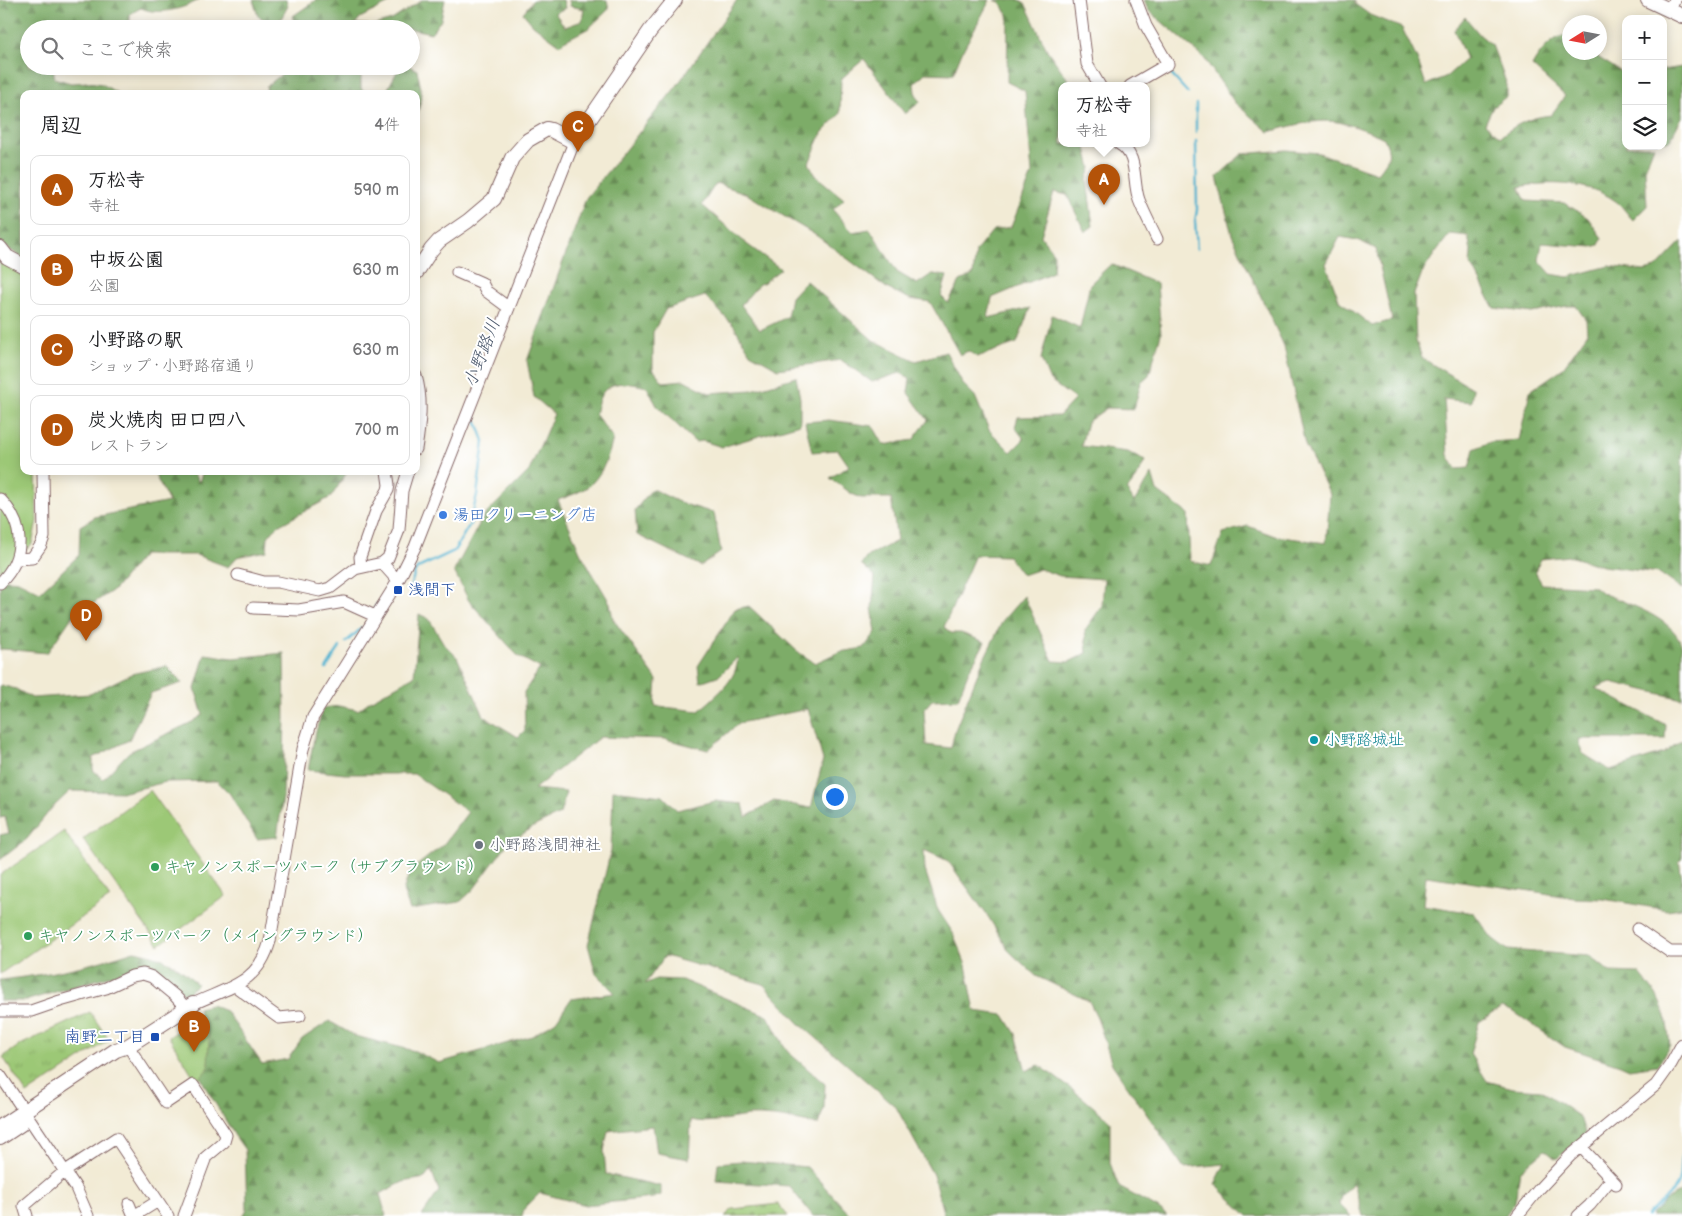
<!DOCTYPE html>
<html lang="ja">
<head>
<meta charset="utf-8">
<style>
	:root { --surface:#fff; --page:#f6f6f6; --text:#202124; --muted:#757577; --line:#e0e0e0; --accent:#b45309 }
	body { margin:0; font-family:"Balsamiq Sans","Klee One",sans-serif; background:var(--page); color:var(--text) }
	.controls { position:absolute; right:15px; top:15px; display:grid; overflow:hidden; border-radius:10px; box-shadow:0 2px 12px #0003 }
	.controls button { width:45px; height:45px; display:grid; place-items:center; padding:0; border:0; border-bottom:1px solid var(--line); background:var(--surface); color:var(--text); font:25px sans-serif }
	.compass { position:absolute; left:1562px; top:15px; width:45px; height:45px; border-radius:50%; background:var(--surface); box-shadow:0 2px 12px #0003; rotate:259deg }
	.you { position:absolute; left:834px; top:796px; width:18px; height:18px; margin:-12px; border:4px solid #fff; border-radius:50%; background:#1a73e8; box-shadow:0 0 0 8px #1a73e833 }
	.badge { display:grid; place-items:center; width:32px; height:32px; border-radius:50%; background:var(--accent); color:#fff; font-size:16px; font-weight:700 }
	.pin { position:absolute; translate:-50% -41px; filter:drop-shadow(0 1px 2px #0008) }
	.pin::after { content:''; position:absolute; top:26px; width:18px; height:15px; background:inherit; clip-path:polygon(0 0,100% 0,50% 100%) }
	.popup { position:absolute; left:1058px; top:82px; width:92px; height:65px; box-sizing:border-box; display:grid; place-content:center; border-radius:10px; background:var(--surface); filter:drop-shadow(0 1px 4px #0005); font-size:16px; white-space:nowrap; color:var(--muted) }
	.popup b { font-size:19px; color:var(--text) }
	.popup::after { content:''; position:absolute; left:50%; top:100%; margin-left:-10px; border:10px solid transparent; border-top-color:var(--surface) }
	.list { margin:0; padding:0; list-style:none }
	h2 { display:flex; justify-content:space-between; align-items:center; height:65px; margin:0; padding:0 20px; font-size:21px }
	h2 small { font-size:16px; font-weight:400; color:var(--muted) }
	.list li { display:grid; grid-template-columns:32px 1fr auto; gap:15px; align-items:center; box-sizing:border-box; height:70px; margin:0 10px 10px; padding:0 10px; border:1px solid var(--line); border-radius:10px }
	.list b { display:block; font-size:19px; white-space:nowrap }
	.list p { margin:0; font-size:16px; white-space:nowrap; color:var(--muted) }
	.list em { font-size:16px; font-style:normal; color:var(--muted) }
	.icon { flex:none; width:28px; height:28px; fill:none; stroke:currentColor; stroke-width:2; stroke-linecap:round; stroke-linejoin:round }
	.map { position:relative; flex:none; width:1682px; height:1216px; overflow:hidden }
	.search { position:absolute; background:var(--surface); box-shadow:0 2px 12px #0003; left:20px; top:20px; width:400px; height:55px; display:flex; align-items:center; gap:12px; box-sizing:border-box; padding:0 18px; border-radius:28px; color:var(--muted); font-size:19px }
	.panel { position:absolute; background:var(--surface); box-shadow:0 2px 12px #0003; left:20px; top:90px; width:400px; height:385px; border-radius:10px }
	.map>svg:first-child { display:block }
	.grass { fill:url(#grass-tufts); stroke:#737450 }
	.forest { fill:url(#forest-firs); stroke:#646649; fill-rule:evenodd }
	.cemetery { fill:url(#cemetery-stones); stroke:#737450 }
	.park { fill:#9cc876; stroke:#737450 }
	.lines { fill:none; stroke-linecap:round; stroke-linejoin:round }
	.stream { stroke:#51b3d0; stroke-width:2.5 }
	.minor-casing { stroke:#856666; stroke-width:13 }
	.major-casing { stroke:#856666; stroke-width:16 }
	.minor { stroke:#fff; stroke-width:11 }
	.major { stroke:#fff; stroke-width:14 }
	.shop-dot { fill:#3f7fe0; stroke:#fff; stroke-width:2 }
	.transit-dot { fill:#1a4fb4; stroke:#fff; stroke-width:2 }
	.culture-dot { fill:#0f9aa8; stroke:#fff; stroke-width:2 }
	.worship-dot { fill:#6b7280; stroke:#fff; stroke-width:2 }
	.leisure-dot { fill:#2e9e5b; stroke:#fff; stroke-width:2 }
	.labels { text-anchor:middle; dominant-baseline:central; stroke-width:4; stroke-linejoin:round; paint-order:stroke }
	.shop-label { font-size:16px; fill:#366cbe; stroke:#fff; text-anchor:start }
	.transit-label { font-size:16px; fill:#164399; stroke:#fff; text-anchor:start }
	.culture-label { font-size:16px; fill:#0d838f; stroke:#fff; text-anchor:start }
	.worship-label { font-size:16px; fill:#5b616d; stroke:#fff; text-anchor:start }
	.leisure-label { font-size:16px; fill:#27864d; stroke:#fff; text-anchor:start }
	.water-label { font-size:18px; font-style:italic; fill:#4d5a6d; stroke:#fff }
</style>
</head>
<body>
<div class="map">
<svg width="1682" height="1216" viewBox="0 0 1682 1216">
	<defs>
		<pattern id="grass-tufts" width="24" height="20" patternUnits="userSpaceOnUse" patternTransform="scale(1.25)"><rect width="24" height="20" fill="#9cc876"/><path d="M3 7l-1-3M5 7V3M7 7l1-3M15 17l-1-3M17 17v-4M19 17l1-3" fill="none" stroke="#88ab66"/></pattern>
		<pattern id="forest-firs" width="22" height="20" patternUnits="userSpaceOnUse" patternTransform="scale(1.25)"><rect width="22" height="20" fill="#7dac67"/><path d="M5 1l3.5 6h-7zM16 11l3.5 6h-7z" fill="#688b55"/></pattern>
		<pattern id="cemetery-stones" width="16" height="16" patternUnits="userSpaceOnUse" patternTransform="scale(1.25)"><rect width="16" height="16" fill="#9cc876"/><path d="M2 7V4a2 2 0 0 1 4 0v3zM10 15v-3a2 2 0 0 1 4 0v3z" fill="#88ab66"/></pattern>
	</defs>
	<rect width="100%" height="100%" fill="#fff"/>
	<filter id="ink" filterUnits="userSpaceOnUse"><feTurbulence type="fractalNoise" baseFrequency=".02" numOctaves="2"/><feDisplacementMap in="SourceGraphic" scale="10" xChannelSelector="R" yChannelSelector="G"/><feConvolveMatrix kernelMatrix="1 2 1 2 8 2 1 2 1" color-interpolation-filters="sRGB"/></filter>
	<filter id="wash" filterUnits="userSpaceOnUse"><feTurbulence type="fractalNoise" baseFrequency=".0096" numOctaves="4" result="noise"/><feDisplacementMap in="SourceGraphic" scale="20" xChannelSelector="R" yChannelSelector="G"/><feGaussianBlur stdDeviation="1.12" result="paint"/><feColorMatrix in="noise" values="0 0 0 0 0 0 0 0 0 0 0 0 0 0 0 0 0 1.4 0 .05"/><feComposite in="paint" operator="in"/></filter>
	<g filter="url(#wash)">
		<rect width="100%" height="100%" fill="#f2ebd5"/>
		<path class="grass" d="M90,1012L109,1040L27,1094L3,1057L20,1045Z"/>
		<path class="forest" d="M0,0H199C183,9 158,16 141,8L130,14V29H29V66H54V78L71,83L89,82L102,84L119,94H24V259L0,243Z
			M253,0H286L288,6L281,19L271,23L258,16Z
			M316,0H395L360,18L355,24L374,25L392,20L422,0H445L441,20L431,33L401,27L395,29H293V16Z
			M533,0H563L565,8L555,13L565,27L582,21L584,9L570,6L569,0H607L609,9L589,28L564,41L560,45L533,25L523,13Z
			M737,0H990L962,52L953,74L925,73L914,84L915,92L920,102L905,114L864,59L841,79L840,114L822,133L809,163L816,176L844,199L833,210L852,232L870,229L897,272L917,284L932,274L947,276L941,296L948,303L960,281L973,275L976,251L993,230L1011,227L1032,174L1025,91L1007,82L1008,15L1000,2L994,0H1020L1025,3L1047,50L1069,81L1070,86H1062V144H1085L1091,168L1087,180L1093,226L1085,232L1067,195L1054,192L1041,236L1054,254L1053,272L992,298L988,318L1030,308L1017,343L977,357L968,351L960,355L930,302L910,299L888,289L817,236L745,193L716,183L702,205L748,245L781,269L763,283L759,284L741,305L760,330L787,317L791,297L806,281L873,340L916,361L946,352L963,384L975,396L989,430L1011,452L1024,439L1015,427L1018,417L1059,416L1075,399L1050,381L1041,359L1052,315L1080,328L1090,284L1111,264L1157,284L1161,334L1149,375L1141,382L1134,409L1107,408L1087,422L1081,446L1128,452L1145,461L1136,479L1127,490L1134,502L1152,474L1157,491L1188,514L1190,561L1211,566L1223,533L1248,526L1275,536L1326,543L1330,494L1305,445L1284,346L1232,235L1217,177L1242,154L1286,150L1319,153L1377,173C1389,158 1392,156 1384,138C1369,131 1344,121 1327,121C1308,121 1287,127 1269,132L1235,103L1204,58L1148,10L1144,0H1355V4L1370,15L1402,28L1418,61L1426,85L1447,76L1466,59L1454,30L1465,17L1480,35L1492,45L1507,85V96L1493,107L1485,124L1500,137C1516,124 1531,117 1551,115L1565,96L1532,66C1539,53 1551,38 1566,35L1569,37L1570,52L1595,53L1599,58L1626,75V146H1654L1645,169L1647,206L1633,220C1627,214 1621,204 1614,200C1589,182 1548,181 1519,187L1526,201L1565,203L1588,218L1602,238L1599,245L1593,247L1542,243L1539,260L1551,274L1568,277L1609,266L1644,271L1656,268L1682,241V589L1659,573L1602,566L1569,556L1541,559L1535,572L1542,584L1595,587L1602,593C1626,603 1678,619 1682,648C1682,665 1682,683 1682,699L1611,682L1595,688L1666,725L1665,739H1579L1582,753L1610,770L1664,753L1682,740V860L1679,861L1682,878V908L1667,910L1603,899L1574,898L1531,891L1426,876L1423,905L1474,913L1492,938L1508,950L1590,956L1610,972L1639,973L1656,994L1666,1016L1670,1045L1658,1065L1629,1069L1620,1065L1565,1047L1514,1012L1502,1007L1479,1022L1470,1054L1487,1081L1513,1088L1541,1090L1580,1117L1586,1136L1556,1159L1545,1150L1520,1171L1515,1202L1505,1216H1363L1353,1183L1341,1196L1339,1204L1351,1216H1248L1215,1184L1225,1164L1184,1168L1112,1064L1097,1017L1089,1001L1036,976L1009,951L989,918L948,861L924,850L925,870L938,910L953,933L966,965L975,1011L1004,1015L1016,1034L1026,1071L1039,1065L1082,1097L1110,1121V1163L1119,1187L1159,1209L1167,1216H944L933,1175L896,1107L800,1024L763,984L665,956L645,984L656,979L682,980L768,1016L787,1051L825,1084L824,1108L818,1125C796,1120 771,1115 749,1116C729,1118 711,1125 691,1120L689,1159L657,1153L653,1126L608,1131L604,1151L606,1174L661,1186V1195L653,1198L586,1205L540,1193L524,1209L522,1216H422L439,1191L431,1170L425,1178L403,1182L380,1194L386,1216H243L247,1209L245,1150L235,1136L206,1088L197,1069L205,1049L198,1008L211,1005L226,1011L262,1064L288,1059L302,1039L329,1021L355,1036L415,1051L439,1063L532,1036L556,1021L571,999L615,993L596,974L588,945L611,850L613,790L663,796L677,810L715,801L743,804L746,817L774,801L811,808L823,760L808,709L739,723L708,750L665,739L600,737L534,789L566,792L560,814L537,825L508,843L473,890L460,902L410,910L403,891L410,871L443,845L468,812L414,774H345L308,770L314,738L323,708L339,706L358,710L370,701L414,676L419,614L429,619L444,644L457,657L484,716L518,737L525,730L524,692L540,668L518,656L469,601L454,571L483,517L529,471L554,414L534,397L527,361L586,198L676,87ZM1450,234L1468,236L1471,251L1470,265L1476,273L1494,308L1532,313L1567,306H1576L1586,320L1587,334L1562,369L1530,391L1519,440L1490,442L1474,449L1469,468L1456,469L1448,455L1444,399L1471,402L1473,389L1422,358L1416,341L1414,294L1422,273L1435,253ZM1340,237L1357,240L1376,249L1392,320L1372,326L1339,300L1326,264ZM705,296L734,326L750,353L778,369L841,360L872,382L900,373L910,378L908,393L928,420L913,440L884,445L873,426L829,420L805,422L812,452L838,450L849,466L830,478L852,494L861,498H891L897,541L868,556L861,564L875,577L872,608L876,632L864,648L839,652L815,663L798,652L749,606L735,609L698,666L700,682L720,675L738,657C737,681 716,695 699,711L655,706L657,680L613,619L610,603L580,552L558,500C569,496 585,491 593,482C604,470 610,453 613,438L595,414C597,407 599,396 604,391C615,379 633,384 647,387L657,406L695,442L703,441L722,447L800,424V398L796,377L752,390L709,393L684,380L663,382L653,369V332L666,309ZM975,555L1008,556L1022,575L1040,569L1060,576L1104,579L1102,606L1085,630L1087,653L1069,662L1053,661L1024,596L1003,620L982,663L955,730L951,748L926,745L924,709L932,700L958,699L968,673L985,642L961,633H951L944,627Z
			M292,66H361V89L369,94L386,92L400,66H409L417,70C421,88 424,98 416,116V94H265L267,86Z
			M1682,67V117L1670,140L1663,142V70Z
			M153,471H192L199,482L203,471H348L331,497L276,527L268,537L267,551L237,557L228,567L196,555H143L115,589L72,617L47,653L2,649L0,650V579L18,581L40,592L79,555L80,526L95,517L169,502Z
			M652,489L681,503L714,513L721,552L701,566L637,535L635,510Z
			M284,653L285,718L283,797L277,837L257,839L230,794L217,781L166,782L125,792L70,791L51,809L27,839L0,860V835L9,833L5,817L0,818V685L16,689L32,698L90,694L131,674L167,666L182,683L151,693L129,740L93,758V770L103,779L129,752L192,722L203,715L195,689L205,654L233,658Z
			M134,951C160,955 179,965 197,984L186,995L160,973L143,966L25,1001H0V980C46,975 90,966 134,951Z
			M741,1161L807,1167L851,1216H813L789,1186L716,1181L718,1163Z
			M1682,1191V1216H1650L1665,1201Z"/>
		<path class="cemetery" d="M778,1204L788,1216H725L733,1209Z"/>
		<path class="park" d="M0,261L24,270V471H36L37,521L32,544L0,574Z
			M150,790L226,896L159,945L83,839Z
			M64,831L110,898L0,974V875Z
			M202,1015L209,1037L208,1068L197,1082L169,1037Z"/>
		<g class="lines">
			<path class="stream" d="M1168,71L1188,93
				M1196,104V132
				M1196,141L1197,210L1195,221L1197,249
				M406,589L410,588L415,572L418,568L454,551L470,524L477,495L484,441L474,414
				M373,611L377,604
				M346,642L362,628
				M326,669L340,647
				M1647,1216C1655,1206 1677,1192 1679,1179C1681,1171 1679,1163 1682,1155"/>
		</g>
	</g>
	<g filter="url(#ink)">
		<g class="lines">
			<defs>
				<path id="minor" d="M1079,0L1087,64L1100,86
					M1667,10L1675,0
					M1130,86L1168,64L1146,26L1136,0
					M1119,144C1139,155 1132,181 1139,200C1144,213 1151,226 1157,239
					M457,272L482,283L486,291L509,308
					M416,376C423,400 420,424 416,449
					M0,499C25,525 26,557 0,583
					M17,559L32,558L41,545L44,537L43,471
					M382,563L388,558L399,530L402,491L408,471
					M361,567L360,557L376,511L388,490L389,485L387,471
					M238,575L264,582H278L320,591L330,588L355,569L382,563L398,581
					M253,608L299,610L344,602L375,616
					M1637,929L1670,952H1682
					M235,986L279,1018L300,1016
					M193,1004C229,987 258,984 270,941L303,749L313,717L398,581L415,547L574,142
					M0,1011H31L60,1001L106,988L132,976L143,974L152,977L175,996L186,1008
					M128,1046L166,1103L193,1085L226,1135L224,1142L206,1157L184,1216
					M0,1075L76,1188L88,1216
					M1581,1147L1616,1184
					M129,1204L134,1216
					M27,1216L24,1206L64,1172L116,1138L168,1216
					M134,1216L158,1201
					M1517,1216L1539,1189L1570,1156L1656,1085L1671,1064L1682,1044
					M1578,1216L1590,1205L1611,1179"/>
				<path id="major" d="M1648,0L1682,16
					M0,248L7,257L24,266
					M416,273L431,250L439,241L468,221L494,199L512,158L528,140L547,129L551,130L574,142L650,31L675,0
					M0,1127L116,1050L128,1046L193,1004
					M0,1138L21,1124"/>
			</defs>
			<use href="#minor" class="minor-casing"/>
			<use href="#major" class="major-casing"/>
			<use href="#minor" class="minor"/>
			<use href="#major" class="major"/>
		</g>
	</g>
	<circle class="shop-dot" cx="443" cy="515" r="5"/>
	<g class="transit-dot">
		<rect x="393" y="585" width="10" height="10" rx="2.5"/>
		<rect x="150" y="1032" width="10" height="10" rx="2.5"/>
	</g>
	<circle class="culture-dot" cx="1314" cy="740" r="5"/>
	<circle class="worship-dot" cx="479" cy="845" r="5"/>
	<g class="leisure-dot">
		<circle cx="155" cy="867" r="5"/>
		<circle cx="28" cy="936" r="5"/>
	</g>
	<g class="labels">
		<g class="shop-label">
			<text x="453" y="515">湯田クリーニング店</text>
		</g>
		<g class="transit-label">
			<text x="408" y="590">浅間下</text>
			<text x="145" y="1037" text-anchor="end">南野二丁目</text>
		</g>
		<g class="culture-label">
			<text x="1324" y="740">小野路城址</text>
		</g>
		<g class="worship-label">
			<text x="489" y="845">小野路浅間神社</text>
		</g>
		<g class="leisure-label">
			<text x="165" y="867">キヤノンスポーツパーク（サブグラウンド）</text>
			<text x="38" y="936">キヤノンスポーツパーク（メイングラウンド）</text>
		</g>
		<g class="water-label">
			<text transform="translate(482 353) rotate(-69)">小野路川</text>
		</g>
	</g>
</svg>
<div class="controls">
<button>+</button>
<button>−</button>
<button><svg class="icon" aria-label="layers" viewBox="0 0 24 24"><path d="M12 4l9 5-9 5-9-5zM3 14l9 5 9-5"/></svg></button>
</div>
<svg class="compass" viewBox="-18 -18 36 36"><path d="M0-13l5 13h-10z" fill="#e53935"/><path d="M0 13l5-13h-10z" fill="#757577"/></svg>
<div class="you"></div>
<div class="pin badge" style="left:1104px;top:205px">A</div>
<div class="popup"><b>万松寺</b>寺社</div>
<div class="pin badge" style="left:194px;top:1052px">B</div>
<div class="pin badge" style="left:578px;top:152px">C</div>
<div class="pin badge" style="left:86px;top:641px">D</div>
<div class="search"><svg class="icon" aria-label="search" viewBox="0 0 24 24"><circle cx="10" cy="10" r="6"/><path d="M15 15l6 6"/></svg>ここで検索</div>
<section class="panel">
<h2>周辺<small>4件</small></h2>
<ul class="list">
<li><span class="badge">A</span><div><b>万松寺</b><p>寺社</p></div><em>590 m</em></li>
<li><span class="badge">B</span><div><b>中坂公園</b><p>公園</p></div><em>630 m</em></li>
<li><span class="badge">C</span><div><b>小野路の駅</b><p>ショップ · 小野路宿通り</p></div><em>630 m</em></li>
<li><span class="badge">D</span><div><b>炭火焼肉 田口四八</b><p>レストラン</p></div><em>700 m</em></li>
</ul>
</section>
</div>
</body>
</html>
